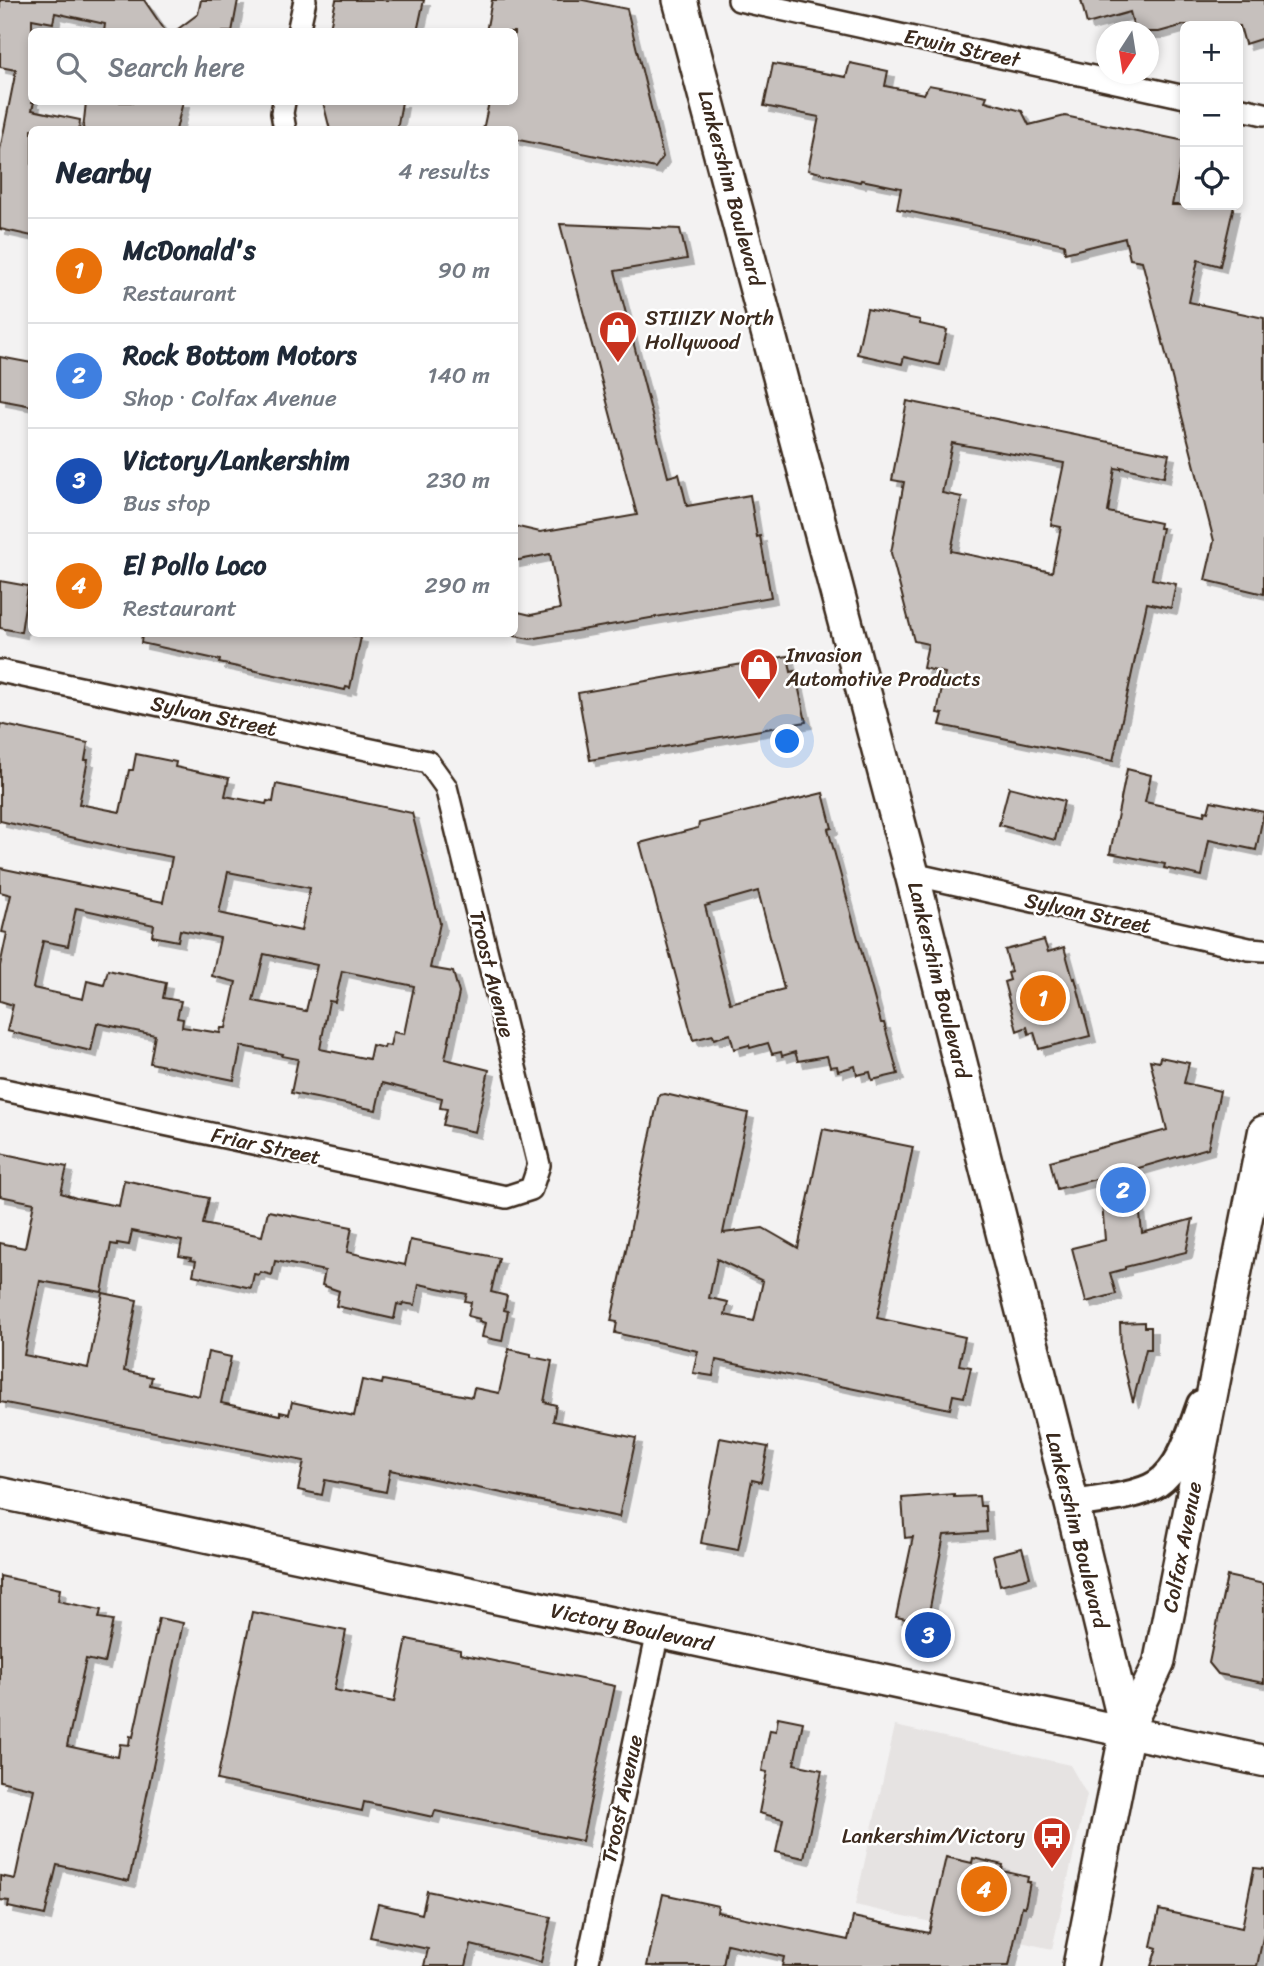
<!DOCTYPE html>
<html lang="en">
<head>
<meta charset="utf-8">
<style>
	:root { --surface:#fff; --page:#f6f6f7; --text:#1f2937; --muted:#747a83; --line:#e0e1e3; --accent:#0b8043 }
	body { margin:0; font-family:Sriracha,sans-serif; background:var(--page); color:var(--text) }
	.controls { position:absolute; right:21px; top:21px; display:grid; overflow:hidden; border-radius:10px; box-shadow:0 4px 10px #0003 }
	.controls button { width:63px; height:63px; display:grid; place-items:center; padding:0; border:0; border-bottom:2px solid var(--line); background:var(--surface); color:var(--text); font:35px sans-serif }
	.compass { position:absolute; left:1096px; top:21px; width:63px; height:63px; border-radius:50%; background:var(--surface); box-shadow:0 4px 10px #0003; rotate:192deg }
	.you { position:absolute; left:788px; top:742px; width:24px; height:24px; margin:-18px; border:5px solid #fff; border-radius:50%; background:#1a73e8; box-shadow:0 0 0 10px #1a73e833 }
	.badge { display:grid; place-items:center; width:46px; height:46px; border-radius:50%; background:var(--accent); color:#fff; font-size:23px; font-weight:700 }
	.pin { position:absolute; translate:-50% -50%; border:4px solid #fff; box-shadow:0 2px 7px #0006 }
	.list { margin:0; padding:0; list-style:none }
	h2 { display:flex; justify-content:space-between; align-items:center; height:91px; margin:0; padding:0 28px; font-size:30px }
	h2 small { font-size:23px; font-weight:400; color:var(--muted) }
	.list li { display:grid; grid-template-columns:46px 1fr auto; gap:21px; align-items:center; box-sizing:border-box; height:105px; padding:0 28px; border-top:2px solid var(--line) }
	.list b { display:block; font-size:26px; white-space:nowrap }
	.list p { margin:0; font-size:23px; white-space:nowrap; color:var(--muted) }
	.list em { font-size:23px; font-style:normal; color:var(--muted) }
	.icon { flex:none; width:38px; height:38px; fill:none; stroke:currentColor; stroke-width:2; stroke-linecap:round; stroke-linejoin:round }
	.map { position:relative; flex:none; width:1264px; height:1966px; overflow:hidden }
	.search { position:absolute; background:var(--surface); box-shadow:0 4px 10px #0003; left:28px; top:28px; width:490px; height:77px; display:flex; align-items:center; gap:18px; box-sizing:border-box; padding:0 24px; border-radius:10px; color:var(--muted); font-size:26px }
	.panel { position:absolute; background:var(--surface); box-shadow:0 4px 10px #0003; left:28px; top:126px; width:490px; height:511px; border-radius:10px }
	.map>svg:first-child { display:block }
	.built { fill:#e6e3e2 }
	.building { fill:#c6c0bd; stroke:#3b2a1e; stroke-width:2; fill-rule:evenodd; filter:url(#shadow) }
	.lines { fill:none; stroke-linecap:round; stroke-linejoin:round }
	.minor-casing { stroke:#3b2a1e; stroke-width:26 }
	.tertiary-casing { stroke:#3b2a1e; stroke-width:32 }
	.secondary-casing { stroke:#3b2a1e; stroke-width:35 }
	.primary-casing { stroke:#3b2a1e; stroke-width:38 }
	.minor { stroke:#fff; stroke-width:21 }
	.tertiary { stroke:#fff; stroke-width:26 }
	.secondary { stroke:#fff; stroke-width:30 }
	.primary { stroke:#fff; stroke-width:33 }
	.labels { text-anchor:middle; dominant-baseline:central; stroke-width:5; stroke-linejoin:round; paint-order:stroke }
	.street-label { font-size:21px; fill:#3b2a1e; stroke:#fff }
	.poi-label { font-size:21px; fill:#3b2a1e; stroke:#fff; text-anchor:start }
</style>
</head>
<body>
<div class="map">
<svg width="1264" height="1966" viewBox="0 0 1264 1966">
	<defs>
		<filter id="shadow"><feDropShadow dx="6" dy="6" stdDeviation="0" flood-color="#0004"/></filter>
	</defs>
	<rect width="100%" height="100%" fill="#f3f2f2"/>
	<filter id="ink" filterUnits="userSpaceOnUse"><feTurbulence type="fractalNoise" baseFrequency=".0143" numOctaves="2"/><feDisplacementMap in="SourceGraphic" scale="14" xChannelSelector="R" yChannelSelector="G"/><feConvolveMatrix kernelMatrix="1 2 1 2 8 2 1 2 1" color-interpolation-filters="sRGB"/></filter>
	<g filter="url(#ink)">
		<path class="built" d="M895,1726L1070,1765L1087,1795L1052,1949L855,1905Z"/>
		<path class="building" d="M0,0H144L166,32H104L105,24L55,13L53,23L32,19V102H34L32,110L80,120L79,130H32V236L0,229V150L16,70L0,67Z
			M201,0H238L232,32H174L198,14Z
			M336,0H424L417,32H329Z
			M492,0H583L627,9L663,157L655,168L514,139V130H483L489,102H514V32H486Z
			M1081,0H1264V38L1245,44L1240,26L1184,25L1159,32H1135L1130,12L1087,24Z
			M850,63L888,71L885,86L924,94L929,85L987,96L985,101L1022,111L1029,125L1065,116L1185,141L1172,205H1234L1220,266L1198,260L1189,302L1264,318V594L1205,580L1214,541L1142,261L1130,259L1125,238L1065,253L1064,244L897,209L901,188L861,180L860,182L808,170L819,117L764,106L773,64L846,77Z
			M86,102H183L176,130H83Z
			M323,102H402L397,130H330Z
			M560,224L680,229L687,259L615,271L668,477L679,474L687,506L750,495L757,537L760,536L771,597L530,639L514,636V611L531,615L560,609L550,554L514,561V526L540,532L637,515Z
			M867,309L920,320V324L947,330L939,365L904,357L902,364L857,354Z
			M0,357L32,363V406L0,400Z
			M907,401L1169,454L1164,477L1121,467V469L1115,468L1108,512L1160,523L1159,528H1162L1152,579L1176,584L1171,608L1147,603L1113,761L940,725L943,714L937,713L945,673L923,668L928,644L914,641L891,553L904,482L892,480ZM952,443L1064,463L1051,525L1061,527L1052,572L951,551L962,497L942,493Z
			M0,581L28,586L21,632L0,628Z
			M142,634H345L361,637L350,688L346,687L345,690L219,663L220,660L141,643Z
			M788,656L791,672L795,671L806,722L590,760L578,693Z
			M0,724L88,743L85,760H88L79,804L120,812L129,770H133L136,754L176,762L175,767L229,778L225,796L266,804L267,801L273,802L276,784L412,813L440,923L430,968L453,972L459,993L445,1059L489,1070L475,1132L443,1125L447,1109L440,1108L442,1098L382,1083L376,1110L291,1093L298,1059L282,1056L283,1054L241,1046L234,1080L150,1063L155,1035L97,1023L91,1051L7,1031L13,1005L0,1001V966L7,933L2,932L11,895L0,892V868L163,902L172,857L119,847V848L0,821ZM228,872L310,888L301,931L219,913ZM76,908L154,925L152,936L178,941L180,930L220,938L212,976L236,982L226,1028H221L220,1033L182,1027L183,1019L177,1018L181,1001L163,998L166,983L108,970L104,985L87,981L83,999L33,988L43,941L68,946ZM264,954L317,965L306,1011L253,1001ZM342,971L414,986L404,1034L393,1032L390,1046L385,1045L384,1048L372,1045L369,1059L320,1049L329,1001L335,1002Z
			M1127,769L1151,775L1145,802L1204,815L1205,811L1208,812L1211,801L1264,812L1256,850L1209,840L1202,876L1164,868L1165,864L1110,853Z
			M1009,787L1064,801L1055,840L999,825Z
			M823,793L832,828L828,829L881,1023H884L898,1074L872,1080L870,1072L857,1075L855,1066L838,1071L837,1066L830,1067L827,1056L798,1061L795,1052L782,1056L781,1052L772,1054L768,1043L750,1048L749,1045L734,1049L730,1034L714,1039L713,1035L693,1040L640,843L698,828L699,823ZM758,891L784,989L730,1003L705,906Z
			M1044,940L1048,952L1064,947L1073,979L1075,978L1090,1036L1039,1049L1034,1032L1029,1034L1027,1027L1017,1031L1004,982L1010,980L1008,973L1011,972L1005,950Z
			M1160,1057L1189,1063L1184,1083L1220,1091L1208,1148L1135,1169L1142,1233L1193,1219L1186,1252L1125,1267V1269L1110,1273L1116,1294L1086,1302L1072,1248L1105,1240L1100,1178L1057,1189L1050,1161L1167,1130L1150,1060L1159,1062Z
			M665,1094L748,1113L723,1233L763,1228L798,1248L823,1129L913,1147L877,1318L965,1337L959,1365L971,1367L964,1397L953,1395L950,1409L716,1360L713,1376L693,1373L698,1351L615,1333L617,1322L611,1321L659,1095ZM717,1259L763,1281L754,1321L725,1315L728,1302L709,1298Z
			M0,1153L67,1167L61,1193L76,1198L119,1206L124,1180L209,1198L203,1224L262,1236L268,1211L352,1227L347,1252L405,1265L410,1240L499,1258L491,1292L507,1296L504,1310L508,1311L502,1341L482,1337L485,1323L479,1321L480,1319L468,1316L471,1302L465,1301L467,1294L419,1284L415,1305L403,1303L402,1305L397,1304L394,1319L336,1306L339,1291L322,1285L325,1271L275,1261L272,1275L260,1272L259,1275L254,1274L251,1288L193,1275L196,1261L190,1260L191,1258L179,1256L182,1241L132,1231L129,1245L117,1243V1245L111,1244L102,1292L40,1281L24,1355L88,1368L103,1293L137,1300L124,1371L152,1377L150,1385L199,1396L208,1352L231,1357L221,1403L280,1415V1412L289,1414L292,1402L354,1416L362,1380L382,1384L383,1380L472,1397L474,1388L499,1393L509,1349L531,1354V1357L552,1361L544,1402L556,1405L553,1421L636,1438L619,1517L390,1470L386,1492L325,1480L322,1495L298,1490L304,1461L0,1402V1243L25,1248L34,1203L0,1196Z
			M1144,1322V1327H1151V1349H1146L1133,1402L1121,1353L1120,1323Z
			M720,1438L768,1447L761,1482L752,1480L738,1550L701,1543Z
			M954,1494V1497L979,1496L980,1506H985L987,1532L944,1535L927,1623L896,1617L913,1537L905,1538L902,1498Z
			M1022,1548L1030,1577L1000,1585L993,1555Z
			M0,1576L60,1589L58,1601L101,1610L99,1618L113,1620L104,1663L86,1659L67,1746L118,1757L120,1744L129,1745L130,1736L133,1737L159,1618L183,1623L129,1881L57,1865L45,1915L8,1907L9,1901L0,1900V1876L15,1879L34,1789L0,1781Z
			M1227,1576L1264,1584V1683L1218,1674L1209,1663Z
			M252,1612L346,1631L334,1690L394,1702L407,1639L460,1650V1654L615,1686L582,1841L435,1811L433,1817L364,1802L362,1811L217,1780Z
			M778,1717L803,1722L794,1764L822,1770L804,1858L776,1852L783,1819L759,1813L767,1772L762,1771L770,1730L776,1731Z
			M946,1857L972,1863L973,1858L1003,1865L1002,1871L1028,1877L1027,1882H1030L1025,1907L1022,1906L1009,1966H782L784,1957L727,1944L723,1966H647L663,1894L718,1906L717,1912L848,1940L853,1917L929,1933Z
			M1254,1868L1264,1869V1933L1257,1966H1151L1157,1948L1151,1946L1159,1910L1242,1928Z
			M427,1891L551,1917L541,1962L471,1945L466,1966H424L428,1949L370,1937L378,1904L422,1914Z"/>
		<g class="lines">
			<defs>
				<path id="minor" d="M739,0L1185,97
					M298,32L305,0
					M284,102L282,113L285,130
					M1238,108L1264,114
					M0,671L428,762L446,787L539,1165L531,1189L506,1197L0,1089
					M912,874L1249,949L1264,950
					M587,1966L658,1632"/>
				<path id="tertiary" d="M1072,1504C1096,1500 1137,1497 1157,1484C1182,1467 1191,1430 1201,1404"/>
				<path id="secondary" d="M0,1493L1264,1761
					M1127,1731L1159,1663L1264,1131"/>
				<path id="primary" d="M680,0L912,874L1072,1504L1127,1731L1080,1966"/>
			</defs>
			<use href="#minor" class="minor-casing"/>
			<use href="#tertiary" class="tertiary-casing"/>
			<use href="#secondary" class="secondary-casing"/>
			<use href="#primary" class="primary-casing"/>
			<use href="#minor" class="minor"/>
			<use href="#tertiary" class="tertiary"/>
			<use href="#secondary" class="secondary"/>
			<use href="#primary" class="primary"/>
		</g>
	</g>
	<defs>
		<symbol id="shop-pin" viewBox="-11 -11 22 30"><path d="M0 17L-7.5 6A9.5 9.5 0 1 1 7.5 6Z" fill="#c8321e" stroke="#fff"/><path d="M-5-2.5h2.3a2.7 3.5 0 0 1 5.4 0H5L5.5 6h-11ZM-1.5-2.5h3a1.5 2.3 0 0 0-3 0Z" fill="#fff"/></symbol>
		<symbol id="bus-pin" viewBox="-11 -11 22 30"><path d="M0 17L-7.5 6A9.5 9.5 0 1 1 7.5 6Z" fill="#c8321e" stroke="#fff"/><path d="M-5-6H5V4H4V6H2V4H-2V6H-4V4H-5ZM-3.5-4V0h7V-4ZM-3.5 1.2v1.5H-2V1.2ZM2 1.2v1.5H3.5V1.2Z" fill="#fff"/></symbol>
	</defs>
	<g fill-rule="evenodd">
		<use href="#shop-pin" x="596" y="308" width="44" height="60"/>
		<use href="#shop-pin" x="737" y="645" width="44" height="60"/>
		<use href="#bus-pin" x="1030" y="1814" width="44" height="60"/>
	</g>
	<g class="labels">
		<g class="street-label">
			<text transform="translate(962 48) rotate(12)">Erwin Street</text>
			<text transform="translate(731 188) rotate(75)">Lankershim Boulevard</text>
			<text transform="translate(214 716) rotate(12)">Sylvan Street</text>
			<text transform="translate(1088 913) rotate(12)">Sylvan Street</text>
			<text transform="translate(492 974) rotate(76)">Troost Avenue</text>
			<text transform="translate(939 980) rotate(76)">Lankershim Boulevard</text>
			<text transform="translate(266 1146) rotate(12)">Friar Street</text>
			<text transform="translate(1077 1530) rotate(76)">Lankershim Boulevard</text>
			<text transform="translate(1182 1547) rotate(-79)">Colfax Avenue</text>
			<text transform="translate(632 1627) rotate(12)">Victory Boulevard</text>
			<text transform="translate(622 1799) rotate(-78)">Troost Avenue</text>
		</g>
		<g class="poi-label">
			<text x="645" y="318">STIIIZY North<tspan x="645" dy="24">Hollywood</tspan></text>
			<text x="786" y="655">Invasion<tspan x="786" dy="24">Automotive Products</tspan></text>
			<text x="1025" y="1836" text-anchor="end">Lankershim/Victory</text>
		</g>
	</g>
</svg>
<div class="controls">
<button>+</button>
<button>−</button>
<button><svg class="icon" aria-label="locate" viewBox="0 0 24 24"><circle cx="12" cy="12" r="6"/><path d="M12 2v4M12 18v4M2 12h4M18 12h4"/></svg></button>
</div>
<svg class="compass" viewBox="-18 -18 36 36"><path d="M0-13l5 13h-10z" fill="#e53935"/><path d="M0 13l5-13h-10z" fill="#747a83"/></svg>
<div class="you"></div>
<div class="pin badge" style="left:1043px;top:998px;background:#e8710a">1</div>
<div class="pin badge" style="left:1123px;top:1190px;background:#3f7fe0">2</div>
<div class="pin badge" style="left:928px;top:1635px;background:#1a4fb4">3</div>
<div class="pin badge" style="left:984px;top:1889px;background:#e8710a">4</div>
<div class="search"><svg class="icon" aria-label="search" viewBox="0 0 24 24"><circle cx="10" cy="10" r="6"/><path d="M15 15l6 6"/></svg>Search here</div>
<section class="panel">
<h2>Nearby<small>4 results</small></h2>
<ul class="list">
<li><span class="badge" style="background:#e8710a">1</span><div><b>McDonald's</b><p>Restaurant</p></div><em>90 m</em></li>
<li><span class="badge" style="background:#3f7fe0">2</span><div><b>Rock Bottom Motors</b><p>Shop · Colfax Avenue</p></div><em>140 m</em></li>
<li><span class="badge" style="background:#1a4fb4">3</span><div><b>Victory/Lankershim</b><p>Bus stop</p></div><em>230 m</em></li>
<li><span class="badge" style="background:#e8710a">4</span><div><b>El Pollo Loco</b><p>Restaurant</p></div><em>290 m</em></li>
</ul>
</section>
</div>
</body>
</html>
